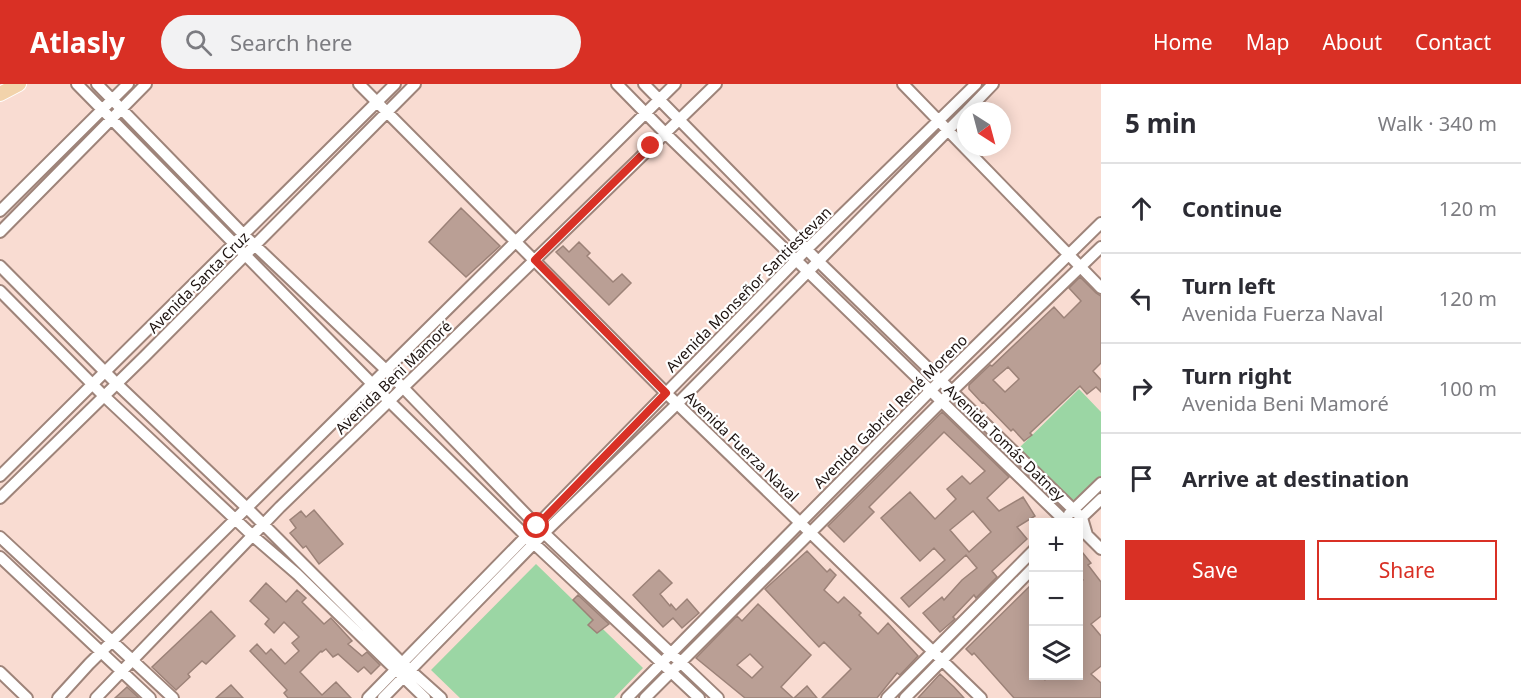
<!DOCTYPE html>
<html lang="en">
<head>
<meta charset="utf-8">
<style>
	:root { --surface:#fff; --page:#f2f2f3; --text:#2b2b33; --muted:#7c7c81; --line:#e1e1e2; --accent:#d93025 }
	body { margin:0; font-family:"Noto Sans",sans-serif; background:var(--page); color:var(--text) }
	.controls { position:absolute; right:18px; bottom:18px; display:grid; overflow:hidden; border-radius:0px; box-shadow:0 3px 15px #0003 }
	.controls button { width:54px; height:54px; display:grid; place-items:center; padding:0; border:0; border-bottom:2px solid var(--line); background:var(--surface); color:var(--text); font:30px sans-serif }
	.compass { position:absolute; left:957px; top:18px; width:54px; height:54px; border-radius:50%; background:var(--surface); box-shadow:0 3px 15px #0003; rotate:144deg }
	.stop { position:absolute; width:18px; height:18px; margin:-14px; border:4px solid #d93025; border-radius:50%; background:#fff }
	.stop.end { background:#d93025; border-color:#fff; box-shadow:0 2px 6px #0008 }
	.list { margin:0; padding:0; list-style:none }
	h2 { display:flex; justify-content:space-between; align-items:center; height:78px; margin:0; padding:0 24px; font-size:26px }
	h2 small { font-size:20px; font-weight:400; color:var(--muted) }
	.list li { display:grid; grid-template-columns:39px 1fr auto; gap:18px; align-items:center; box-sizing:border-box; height:90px; padding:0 24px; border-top:2px solid var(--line) }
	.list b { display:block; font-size:22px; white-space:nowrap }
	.list p { margin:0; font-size:20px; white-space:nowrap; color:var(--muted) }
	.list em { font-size:20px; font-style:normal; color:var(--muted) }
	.actions { display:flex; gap:12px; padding:18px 24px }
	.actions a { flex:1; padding:14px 0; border:2px solid var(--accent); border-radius:0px; text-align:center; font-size:21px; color:var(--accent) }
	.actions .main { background:var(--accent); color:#fff }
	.icon { flex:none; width:33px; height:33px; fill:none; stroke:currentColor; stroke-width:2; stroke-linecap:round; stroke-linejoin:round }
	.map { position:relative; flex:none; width:1101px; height:614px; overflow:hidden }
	header { display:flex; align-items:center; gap:36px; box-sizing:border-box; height:84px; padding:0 30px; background:var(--accent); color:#fff }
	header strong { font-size:28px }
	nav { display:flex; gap:33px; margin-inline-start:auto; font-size:21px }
	.search { width:420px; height:54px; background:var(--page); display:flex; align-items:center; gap:15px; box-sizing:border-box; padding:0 21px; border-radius:33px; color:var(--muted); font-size:22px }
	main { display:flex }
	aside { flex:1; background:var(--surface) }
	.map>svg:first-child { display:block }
	.green { fill:#9bd6a4 }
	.building { fill:#ba9f95; stroke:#9c8278; stroke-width:1.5; fill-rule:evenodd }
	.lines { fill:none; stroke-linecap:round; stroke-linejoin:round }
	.minor-casing { stroke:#9e847a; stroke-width:14 }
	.major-casing { stroke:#fff; stroke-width:16 }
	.minor { stroke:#fff; stroke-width:10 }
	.major { stroke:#f2d3ab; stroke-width:14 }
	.route { stroke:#d93025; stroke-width:8 }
	.labels { text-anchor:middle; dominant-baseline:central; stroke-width:4.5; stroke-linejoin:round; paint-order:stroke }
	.street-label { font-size:15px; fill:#1d1310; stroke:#fff }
</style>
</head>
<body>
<header>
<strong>Atlasly</strong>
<div class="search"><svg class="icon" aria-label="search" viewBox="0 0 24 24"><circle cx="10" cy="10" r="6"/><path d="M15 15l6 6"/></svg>Search here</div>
<nav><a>Home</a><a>Map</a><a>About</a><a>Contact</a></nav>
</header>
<main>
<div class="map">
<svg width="1101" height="614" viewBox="0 0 1101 614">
	<rect width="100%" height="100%" fill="#f9dcd2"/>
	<path class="green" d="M1079,305L1101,328V392L1079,414L1070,417L1018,365Z
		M536,480L643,584L614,614H460L431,586Z"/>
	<path class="building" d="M461,124L500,162L466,193L429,158Z
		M579,158L590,169L587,172L613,198L622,190L631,199L609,221L556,168L563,162L569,168Z
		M1080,193L1096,209L1101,212V279L1093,287L1101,296V308L1096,303L1087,310L1080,302L1030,349L1032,351L1024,357L1013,345L1011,347L983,318L982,319L969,305V301L990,281L992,282L1054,223L1064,234L1081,217L1069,204ZM1008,283L1019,295L1005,308L993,296Z
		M942,328L1009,393L987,414L999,427L1023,413L1035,432L1017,443L1027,455L992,487L997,493L976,514L974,511L953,533L955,535L940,548L923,529L942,513L944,516L962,496L977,484L966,471L909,523L901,514L945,476L934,464L920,477L881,434L910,408L935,435L956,415L947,405L962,392L970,400L985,387L944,348L869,423L874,428L844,458L828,442ZM973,427L991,448L969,468L950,446Z
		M314,426L343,460L319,480L306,462L303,464L290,449L296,444L290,436L301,427L306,433Z
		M1078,463L1091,479L1088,481L1101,498V532L1091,540L1101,552V582L1091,590L1101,599V614H1014L974,569L972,571L966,565L1034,498V591H1041L1045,596L1050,591H1078V500L1083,496L1078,491Z
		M807,467L827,488L830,485L836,491L824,506L838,519L844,513L861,529L859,531L878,550L888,539L918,572L900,591L897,589L877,614H822L851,585L824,558L819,563L765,505Z
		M659,486L672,499L660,510L670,522L671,520L676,526L687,515L699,529L682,544L673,534L663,543L633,511Z
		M266,499L286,518L297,506L306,514L302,518L324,540L331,534L352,557L348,560L362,572L367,568L380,581L371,590L364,583L358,588L338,570L333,573L326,565L322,568L321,567L300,588L322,611L336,598L351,614H288L284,609L287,606L250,567L257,560L266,570L271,565L285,580L299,567L292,559L299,553L284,538L274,549L265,540L269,535L250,517Z
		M578,511L609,540L597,549L588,541L593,536L573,516Z
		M758,520L811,571L781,603L793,614H745L696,574L737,532L742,537ZM750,570L763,583L752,594L737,581Z
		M211,527L235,552L206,580L202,577L188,590L190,593L176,606L152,583Z
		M940,590L954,603L964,614H918Z
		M231,601L243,614H216Z
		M807,602L817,614H794Z
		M127,603L139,614H115Z"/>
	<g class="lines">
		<defs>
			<path id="minor" d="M77,0L390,318L527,453L699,614
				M97,0L244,151L386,286L544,449L718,614
				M359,0L666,309L981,614
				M617,0L665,49L1066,438
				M644,0L819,178L1082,434L1087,451
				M903,0L1101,204
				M967,27L993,0
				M0,127L128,0
				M0,148L146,0
				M0,182L117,300L247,424L403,580L441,614
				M0,207L104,312L253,452L297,490L425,614
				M0,392L395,0
				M0,414L145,272L415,0
				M1069,430L1101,399
				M1077,438L1101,415
				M1082,448L1087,451L1101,465
				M0,453L173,614
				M0,473L150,614
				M0,588L27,614
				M58,614L89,580L675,0
				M96,614L280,423L716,0
				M368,614L807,165L976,0
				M383,614L544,449L677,320L966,28
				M627,614L941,296L1101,139
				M645,614L952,307L1101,163
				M887,614L1034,466
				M905,614L1034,483"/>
			<path id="major" d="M0,10L19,0"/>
		</defs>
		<use href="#minor" class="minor-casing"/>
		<use href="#major" class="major-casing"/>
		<use href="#minor" class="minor"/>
		<use href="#major" class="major"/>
	</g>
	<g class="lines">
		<path class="route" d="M537,442L666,309L535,176L651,62"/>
	</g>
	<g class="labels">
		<g class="street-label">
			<text transform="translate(198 198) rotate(-45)">Avenida Santa Cruz</text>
			<text transform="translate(748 205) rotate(-45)">Avenida Monseñor Santiestevan</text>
			<text transform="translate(393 293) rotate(-44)">Avenida Beni Mamoré</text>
			<text transform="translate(890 327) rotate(-45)">Avenida Gabriel René Moreno</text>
			<text transform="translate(1005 358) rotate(44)">Avenida Tomás Datney</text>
			<text transform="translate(742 362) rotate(44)">Avenida Fuerza Naval</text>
		</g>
	</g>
</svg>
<div class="controls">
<button>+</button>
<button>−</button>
<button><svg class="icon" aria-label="layers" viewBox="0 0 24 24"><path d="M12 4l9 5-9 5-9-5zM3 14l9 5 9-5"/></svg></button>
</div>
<svg class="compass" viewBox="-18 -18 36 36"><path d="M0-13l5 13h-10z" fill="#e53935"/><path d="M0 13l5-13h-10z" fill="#7c7c81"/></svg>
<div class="stop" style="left:537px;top:442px"></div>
<div class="stop end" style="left:651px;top:62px"></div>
</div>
<aside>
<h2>5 min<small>Walk · 340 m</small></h2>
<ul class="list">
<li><svg class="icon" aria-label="ahead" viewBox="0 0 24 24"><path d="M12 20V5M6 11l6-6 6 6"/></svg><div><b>Continue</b></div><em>120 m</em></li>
<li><svg class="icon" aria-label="left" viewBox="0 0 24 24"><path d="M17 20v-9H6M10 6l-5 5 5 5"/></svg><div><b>Turn left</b><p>Avenida Fuerza Naval</p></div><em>120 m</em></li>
<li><svg class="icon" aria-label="right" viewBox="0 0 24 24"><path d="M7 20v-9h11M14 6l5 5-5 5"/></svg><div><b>Turn right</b><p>Avenida Beni Mamoré</p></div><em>100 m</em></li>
<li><svg class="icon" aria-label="arrive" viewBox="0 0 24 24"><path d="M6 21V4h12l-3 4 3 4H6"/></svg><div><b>Arrive at destination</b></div></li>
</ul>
<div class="actions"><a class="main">Save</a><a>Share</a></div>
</aside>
</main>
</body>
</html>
